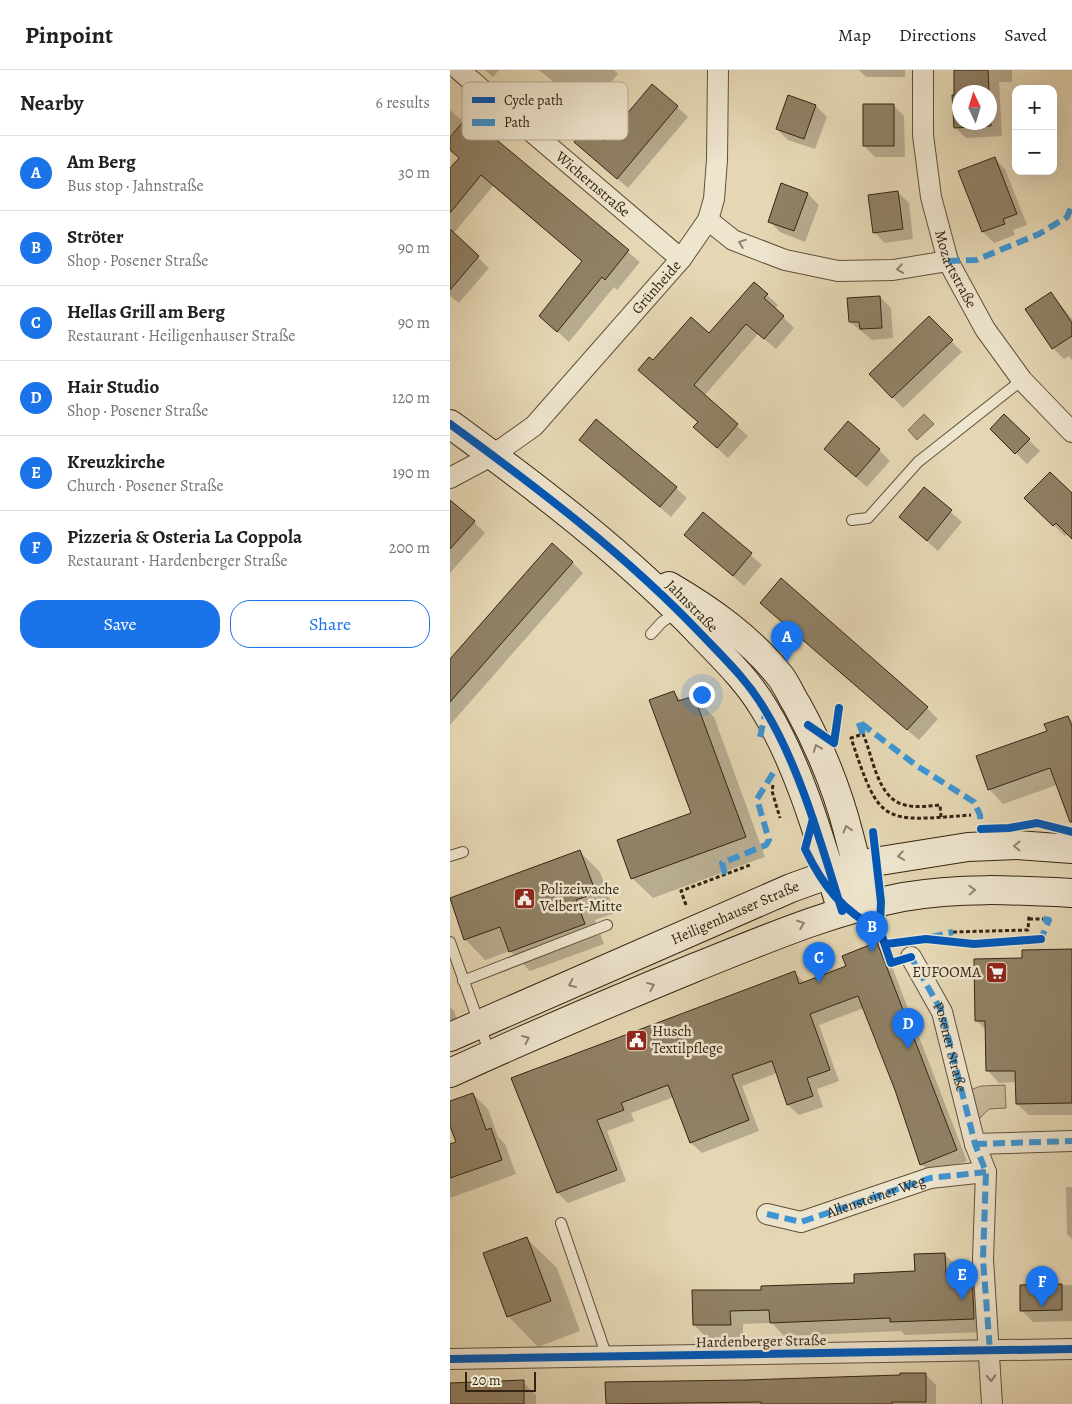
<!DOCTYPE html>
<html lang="en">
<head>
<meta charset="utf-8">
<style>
	:root { --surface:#fff; --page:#f2f2f2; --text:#202124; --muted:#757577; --line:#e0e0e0; --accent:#1a73e8 }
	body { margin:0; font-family:Alegreya,serif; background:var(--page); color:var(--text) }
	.controls { position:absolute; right:15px; top:15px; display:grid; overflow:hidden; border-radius:10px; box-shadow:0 5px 20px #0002 }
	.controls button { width:45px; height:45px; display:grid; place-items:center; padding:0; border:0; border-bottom:1px solid var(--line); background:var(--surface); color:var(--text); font:25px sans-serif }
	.compass { position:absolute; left:502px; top:15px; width:45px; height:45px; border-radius:50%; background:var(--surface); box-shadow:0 5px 20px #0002; rotate:356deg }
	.scale { position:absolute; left:15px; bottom:12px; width:71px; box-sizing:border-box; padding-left:5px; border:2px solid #342411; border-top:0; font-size:14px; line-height:18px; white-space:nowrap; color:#342411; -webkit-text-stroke:4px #eee5ce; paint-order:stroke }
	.you { position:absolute; left:251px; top:624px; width:18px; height:18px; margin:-12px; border:4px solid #fff; border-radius:50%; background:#1a73e8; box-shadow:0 0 0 8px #1a73e833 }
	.badge { display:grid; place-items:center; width:32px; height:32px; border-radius:50%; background:var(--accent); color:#fff; font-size:16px; font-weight:700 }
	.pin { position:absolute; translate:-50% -41px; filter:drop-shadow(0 1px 2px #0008) }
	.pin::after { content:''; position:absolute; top:26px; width:18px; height:15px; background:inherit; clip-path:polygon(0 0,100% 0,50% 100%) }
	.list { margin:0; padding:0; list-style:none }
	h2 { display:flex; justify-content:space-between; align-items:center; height:65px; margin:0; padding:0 20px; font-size:21px }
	h2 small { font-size:16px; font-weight:400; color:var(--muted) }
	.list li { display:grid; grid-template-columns:32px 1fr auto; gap:15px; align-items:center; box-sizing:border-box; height:75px; padding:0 20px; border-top:1px solid var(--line) }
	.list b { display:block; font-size:19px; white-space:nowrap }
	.list p { margin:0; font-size:16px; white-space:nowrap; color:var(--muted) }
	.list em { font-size:16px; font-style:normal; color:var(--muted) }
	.actions { display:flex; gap:10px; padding:15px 20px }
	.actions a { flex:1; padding:11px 0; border:1px solid var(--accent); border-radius:20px; text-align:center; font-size:18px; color:var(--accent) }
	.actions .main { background:var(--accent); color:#fff }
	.map { position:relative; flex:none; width:622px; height:1334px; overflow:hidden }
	header { display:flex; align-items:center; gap:30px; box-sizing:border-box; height:70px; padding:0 25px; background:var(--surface); border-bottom:1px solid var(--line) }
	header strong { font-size:24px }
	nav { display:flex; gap:28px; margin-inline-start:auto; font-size:18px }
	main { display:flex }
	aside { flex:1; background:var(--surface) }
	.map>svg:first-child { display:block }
	.green { fill:#c7b998; stroke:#7e6e54 }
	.water { fill:#a99a7d; stroke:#7a6b52 }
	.shadow { fill:#0003; fill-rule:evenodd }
	.building { fill:#908166; stroke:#342411 }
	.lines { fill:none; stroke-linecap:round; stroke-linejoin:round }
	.lane-casing { stroke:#60513a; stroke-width:12 }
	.street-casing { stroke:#60513a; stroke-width:22 }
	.secondary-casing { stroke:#342411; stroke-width:30 }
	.path { stroke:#342411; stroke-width:3; stroke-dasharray:4 2.5; stroke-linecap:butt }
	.lane { stroke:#eee5ce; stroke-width:10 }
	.street { stroke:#eee5ce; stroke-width:20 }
	.secondary { stroke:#eee5ce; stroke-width:28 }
	.quiet { stroke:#3d95d3; stroke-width:6; stroke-dasharray:12 6; stroke-linecap:butt }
	.cycleway-casing { stroke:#eee5ce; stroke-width:11 }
	.cycleway { stroke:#0057b8; stroke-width:8 }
	.oneway { stroke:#918470 }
	.labels { text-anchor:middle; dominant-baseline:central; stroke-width:5; stroke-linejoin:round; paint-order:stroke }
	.street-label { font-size:15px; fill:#342411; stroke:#eee5ce }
	.poi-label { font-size:15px; fill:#342411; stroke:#eee5ce; text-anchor:start }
	.key { fill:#eee5ce; stroke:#b6ab95; stroke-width:1 }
	.key-label { font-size:14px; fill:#342411 }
</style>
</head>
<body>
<header>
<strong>Pinpoint</strong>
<nav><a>Map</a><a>Directions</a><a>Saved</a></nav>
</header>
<main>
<aside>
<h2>Nearby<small>6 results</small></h2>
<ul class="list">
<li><span class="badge">A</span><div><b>Am Berg</b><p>Bus stop · Jahnstraße</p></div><em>30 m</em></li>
<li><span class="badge">B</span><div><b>Ströter</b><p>Shop · Posener Straße</p></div><em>90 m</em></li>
<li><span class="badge">C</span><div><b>Hellas Grill am Berg</b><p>Restaurant · Heiligenhauser Straße</p></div><em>90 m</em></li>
<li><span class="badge">D</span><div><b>Hair Studio</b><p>Shop · Posener Straße</p></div><em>120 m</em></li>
<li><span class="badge">E</span><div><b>Kreuzkirche</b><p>Church · Posener Straße</p></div><em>190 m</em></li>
<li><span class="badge">F</span><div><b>Pizzeria &amp; Osteria La Coppola</b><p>Restaurant · Hardenberger Straße</p></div><em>200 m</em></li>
</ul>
<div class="actions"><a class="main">Save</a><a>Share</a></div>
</aside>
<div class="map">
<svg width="622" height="1334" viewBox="0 0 622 1334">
	<rect width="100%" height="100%" fill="#e5d7b4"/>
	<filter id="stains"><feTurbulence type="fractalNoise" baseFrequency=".004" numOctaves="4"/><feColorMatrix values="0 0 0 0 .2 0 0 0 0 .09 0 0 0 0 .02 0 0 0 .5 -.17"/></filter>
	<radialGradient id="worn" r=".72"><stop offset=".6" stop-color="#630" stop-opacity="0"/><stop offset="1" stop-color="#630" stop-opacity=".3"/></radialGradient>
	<path class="green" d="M555,1015L556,1038L539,1039L530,1048L522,1040L520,1020L531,1016Z"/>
	<path class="water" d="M474,344L484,354L467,370L458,360Z"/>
	<path class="shadow" d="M35,0H49L43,7Z
		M89,0H164L168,4L138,40Z
		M409,0H455V7H416Z
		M505,0H562V12H549L552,66L516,68L505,57ZM510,22H540V52H510Z
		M339,26L366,36L377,47L365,79L338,70L327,59Z
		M443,35L454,46L455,87H425L414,76Z
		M227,37L238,47L178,118L125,72L154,73Z
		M0,40L14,52L18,48L190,192L167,220L164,217L119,272L90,246L133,192L43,116L3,164L39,198L9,233L0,226V100L10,89L0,79Z
		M544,88L555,99L577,155L563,160L565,165L544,173L533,162L510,102Z
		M332,114L358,124L369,135L355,172L330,162L319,151Z
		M448,122L459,133L463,169L435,173L424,162Z
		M601,223L622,249V290L619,286L614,289L603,278Z
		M317,225L328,235L325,239L344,258L326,279L308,264L254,326L298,366L278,388L256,368L249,353L189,300L260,265Z
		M430,227L441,238L443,268L422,270L400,252Z
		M479,248L512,282L453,338L420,304Z
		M554,346L590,381L577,394L542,359Z
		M131,370L226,418L237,428L221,447Z
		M429,380L440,391L417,417L386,390Z
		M474,419L512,452L488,481L450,447Z
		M622,425V468L618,463L615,466L576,428Z
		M0,441L24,452L35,463L0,503Z
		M254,444L312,495L294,516L236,465Z
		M122,492L133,503L0,655V591Z
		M322,544L477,638L488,649L469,670Z
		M224,623L232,631L244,627L264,647L315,787L203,828L182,808L243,743Z
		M618,647L622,651V735L607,715L553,734L539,719L599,662Z
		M130,782L150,802L165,843L145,850L154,874L80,901L60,881L35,890L15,869L0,829Z
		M426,874L437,884L517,1091L482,1104L471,1094L446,1020L414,938L369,955L389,1011L367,1019L373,1037L349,1045L338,1035L327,1003L292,1016L309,1061L252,1083L241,1073L224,1027L181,1043L184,1051L157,1061L176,1111L118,1133L108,1123L63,1008L344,902L355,913L398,897Z
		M622,881V1045H579L567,1034V1012L549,1013L538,1001L537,961L526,950L574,889Z
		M0,937L4,941L16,974L0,980Z
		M23,1024L38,1039L48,1067L55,1074L66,1104L0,1128V1076L7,1073L0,1053V1033Z
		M616,1117H622V1169L617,1164Z
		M76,1168L107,1198L130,1261L88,1277L58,1246Z
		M494,1184L508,1197V1203H521L535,1216L536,1262L455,1265L451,1261L334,1266L322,1253L293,1254V1268H257L244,1255L312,1221L405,1214L466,1202Z
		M622,1215V1251L583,1252L572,1241L571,1216Z
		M475,1304L486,1315V1334H157L156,1313L295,1311Z
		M73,1312L86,1325V1334H0V1314Z"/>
	<path class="building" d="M504,0H538L539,22H510V52H540V24L541,56L504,58L502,25H504Z
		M202,14L228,36L167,109L124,72L137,57L154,71Z
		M338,25L366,35L354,69L326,59Z
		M413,34H444V76H413Z
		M18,46L179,180L155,210L152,207L107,262L89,246L132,191L31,105L0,143V98L9,88L0,80V67Z
		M545,87L567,144L553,149L555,154L532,162L508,101Z
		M331,113L358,123L344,161L318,152Z
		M448,121L453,159L423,163L418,125Z
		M0,159L29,186L0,220Z
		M304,212L318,224L314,228L334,246L314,269L296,254L244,315L288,354L267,378L243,357L248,352L188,300L199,287L203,290L241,247L259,263Z
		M601,222L622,253V266L602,279L575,239Z
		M430,226L432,258L410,259L409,252H399L397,228Z
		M479,246L503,270L442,328L419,304Z
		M554,344L580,369L565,384L540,359Z
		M146,349L227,417L210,437L129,370Z
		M398,351L430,379L406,407L374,379Z
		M600,402L622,423V469L606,453L603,456L574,428Z
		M474,417L502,440L477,471L449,447Z
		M0,430L25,451L0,479Z
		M253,442L302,483L283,506L234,465Z
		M102,473L123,492L0,632V589Z
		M331,508L478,637L457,660L310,533Z
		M224,621L228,631L244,626L296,767L181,809L167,770L241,743L199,630Z
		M618,646L622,656V752H620L600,698L538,720L526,686L597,661L594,654Z
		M130,780L146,823L126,830L135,854L59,882L50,857L14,870L0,828Z
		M427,872L507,1080L470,1095L445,1020L408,926L360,944L380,1000L357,1008L363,1026L337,1035L322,991L282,1005L299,1050L240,1073L218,1015L171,1033L174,1040L147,1050L167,1100L107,1123L61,1008L345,901L349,914L396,896L392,886Z
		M622,879V1033L566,1034L565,1001H536L535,951H525L524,889L572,888V880Z
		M23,1023L36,1060L41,1058L52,1090L0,1108V1074L6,1072L0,1056V1031Z
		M77,1167L101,1231L57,1247L33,1183Z
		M495,1183L496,1203L522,1202L524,1249L440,1252V1248L320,1253L319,1240L280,1241L281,1255H243L242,1220H311V1216L404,1213V1204L465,1201L464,1184Z
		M612,1214V1240L570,1241V1215Z
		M450,1303H476V1332H442V1334H311V1332L156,1334L155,1312L295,1310L450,1305Z
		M74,1310V1334H0V1313Z"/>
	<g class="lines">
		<defs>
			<path id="lane" d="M402,450L418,448L468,392L572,310
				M201,564L212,552L226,543
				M0,786L13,782
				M0,872L40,984
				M13,911L157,855
				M111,1153L157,1287"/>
			<g id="street">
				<path id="s1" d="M9,0L231,189"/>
				<path id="s2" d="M473,0V65L481,127L498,191L535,259L572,310L622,362"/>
				<path d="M258,150L283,170L335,190L388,201L443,200L498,191"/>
				<path id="s3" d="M0,408L43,385L84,356L231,189L258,150L264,129L267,90L268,0"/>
				<path d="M461,887L492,942L525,1074L536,1102L533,1189L542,1334"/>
				<path d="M525,1074L622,1071"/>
				<path d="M317,1144L351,1152L480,1108L536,1102"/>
				<path d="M0,1289L622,1279"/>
			</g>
			<g id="secondary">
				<path d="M0,354C89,419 176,485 252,565C275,589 298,611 315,640C350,697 372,777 392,841"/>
				<path d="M219,516C260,540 300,568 330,606C337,615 341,626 347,635C369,675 388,721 399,765C405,789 411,811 419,834"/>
				<path id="s4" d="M0,967L341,818L405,795L518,777L567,775L622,779"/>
				<path d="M0,1003C81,966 163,931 246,897C314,870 380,841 453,827C509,817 565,820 622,823"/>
			</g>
		</defs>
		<use href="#lane" class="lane-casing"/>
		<use href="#street" class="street-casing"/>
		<use href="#secondary" class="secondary-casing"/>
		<path class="path" d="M323,715L322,721L330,748
			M491,747L490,735C478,736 466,738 455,735C427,729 423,686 413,664L401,668C430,755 431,752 521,745
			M236,835L231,821L300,795
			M579,849H593
			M503,862L578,860L579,846"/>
		<use href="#lane" class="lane"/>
		<use href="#street" class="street"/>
		<use href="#secondary" class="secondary"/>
		<g class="quiet">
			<path d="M498,191L526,190L589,164L617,147L622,135"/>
			<path d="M413,664L408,651L467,696L524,732L530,745L531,759H536"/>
			<path d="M310,667L316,640"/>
			<path d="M275,804L272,793L316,775L319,770L307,729L325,700"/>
			<path d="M481,867L503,862"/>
			<path d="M588,869H591L599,850L593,849"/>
			<path id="s5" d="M458,888L461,887L492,942L525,1074L536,1102L533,1189L540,1281"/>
			<path d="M525,1074L622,1071"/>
			<path id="s6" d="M317,1144L351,1152L480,1108L536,1102"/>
		</g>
		<defs>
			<path id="cycleway" d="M0,354C89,419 176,485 252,565C275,589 298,611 315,640C350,697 372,777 392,841
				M358,655L384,673L389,638
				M363,749L355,779C373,816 392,841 430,860L441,893L461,887
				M531,759L559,758L587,753L622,762
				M423,762L431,832L430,852
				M436,874L476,869L524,874L591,869
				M0,1289L622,1279"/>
		</defs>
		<use href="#cycleway" class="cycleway-casing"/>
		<use href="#cycleway" class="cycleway"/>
	</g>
	<defs><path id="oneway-chevron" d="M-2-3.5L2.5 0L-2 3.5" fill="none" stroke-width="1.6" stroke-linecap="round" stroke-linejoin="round" transform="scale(1.25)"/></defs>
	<g class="oneway">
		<use href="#oneway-chevron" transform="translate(292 173) rotate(-159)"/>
		<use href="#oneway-chevron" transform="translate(450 199) rotate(172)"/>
		<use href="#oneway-chevron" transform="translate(367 678) rotate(-112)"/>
		<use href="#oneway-chevron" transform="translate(397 759) rotate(-107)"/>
		<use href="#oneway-chevron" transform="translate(567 776) rotate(-179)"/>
		<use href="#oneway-chevron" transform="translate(451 786) rotate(171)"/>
		<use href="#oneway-chevron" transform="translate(522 820) rotate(-3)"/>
		<use href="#oneway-chevron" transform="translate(351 854) rotate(-21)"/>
		<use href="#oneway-chevron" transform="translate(122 914) rotate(156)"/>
		<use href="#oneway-chevron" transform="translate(201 916) rotate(-22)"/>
		<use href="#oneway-chevron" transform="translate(76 969) rotate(-24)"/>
		<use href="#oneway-chevron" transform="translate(541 1308) rotate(88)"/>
	</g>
	<defs>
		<symbol id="civic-square" viewBox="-11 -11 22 22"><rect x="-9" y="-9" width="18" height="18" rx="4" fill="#8f2418" stroke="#eee5ce"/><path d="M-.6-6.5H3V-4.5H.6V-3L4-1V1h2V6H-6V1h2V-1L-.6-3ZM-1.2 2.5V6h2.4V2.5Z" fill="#fff"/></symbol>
		<symbol id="supermarket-square" viewBox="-11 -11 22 22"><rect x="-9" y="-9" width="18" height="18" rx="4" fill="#8f2418" stroke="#eee5ce"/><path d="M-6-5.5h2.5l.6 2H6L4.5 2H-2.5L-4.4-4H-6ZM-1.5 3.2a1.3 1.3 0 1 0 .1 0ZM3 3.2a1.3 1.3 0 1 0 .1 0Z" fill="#fff"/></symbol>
	</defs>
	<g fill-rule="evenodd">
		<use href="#civic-square" x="62" y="816" width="25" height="25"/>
		<use href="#supermarket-square" x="534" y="890" width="25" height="25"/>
		<use href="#civic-square" x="174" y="958" width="25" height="25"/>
	</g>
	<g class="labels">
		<g class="street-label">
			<text stroke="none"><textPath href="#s1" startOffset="176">Wichernstraße</textPath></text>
			<text stroke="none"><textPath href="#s2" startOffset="204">Mozartstraße</textPath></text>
			<text stroke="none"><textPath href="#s3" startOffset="284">Grünheide</textPath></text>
			<text transform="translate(242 536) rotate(45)">Jahnstraße</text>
			<text stroke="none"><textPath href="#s4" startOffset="311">Heiligenhauser Straße</textPath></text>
			<text stroke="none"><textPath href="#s5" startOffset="102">Posener Straße</textPath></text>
			<text stroke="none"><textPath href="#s6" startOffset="114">Allensteiner Weg</textPath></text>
			<text transform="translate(311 1271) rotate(-1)">Hardenberger Straße</text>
		</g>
		<g class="poi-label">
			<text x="90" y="819">Polizeiwache<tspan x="90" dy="17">Velbert-Mitte</tspan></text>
			<text x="531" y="902" text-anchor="end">EUFOOMA</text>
			<text x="202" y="961">Husch<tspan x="202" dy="17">Textilpflege</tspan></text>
		</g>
	</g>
	<rect x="12" y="12" width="166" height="58" rx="8" class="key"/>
	<rect x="22" y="27" width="23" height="6" fill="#0057b8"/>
	<rect x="22" y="49" width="23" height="7" fill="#3d95d3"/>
	<g class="key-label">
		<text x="54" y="35">Cycle path</text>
		<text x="54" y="57">Path</text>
	</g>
	<rect width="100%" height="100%" filter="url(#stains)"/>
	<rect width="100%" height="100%" fill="url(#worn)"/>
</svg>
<div class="controls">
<button>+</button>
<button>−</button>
</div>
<svg class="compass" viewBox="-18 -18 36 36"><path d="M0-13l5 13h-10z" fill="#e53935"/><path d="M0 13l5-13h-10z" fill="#757577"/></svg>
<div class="scale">20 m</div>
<div class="you"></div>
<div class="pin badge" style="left:337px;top:592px">A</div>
<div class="pin badge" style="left:422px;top:882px">B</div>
<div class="pin badge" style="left:369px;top:913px">C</div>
<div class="pin badge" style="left:458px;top:979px">D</div>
<div class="pin badge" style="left:512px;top:1230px">E</div>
<div class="pin badge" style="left:592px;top:1237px">F</div>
</div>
</main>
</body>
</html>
